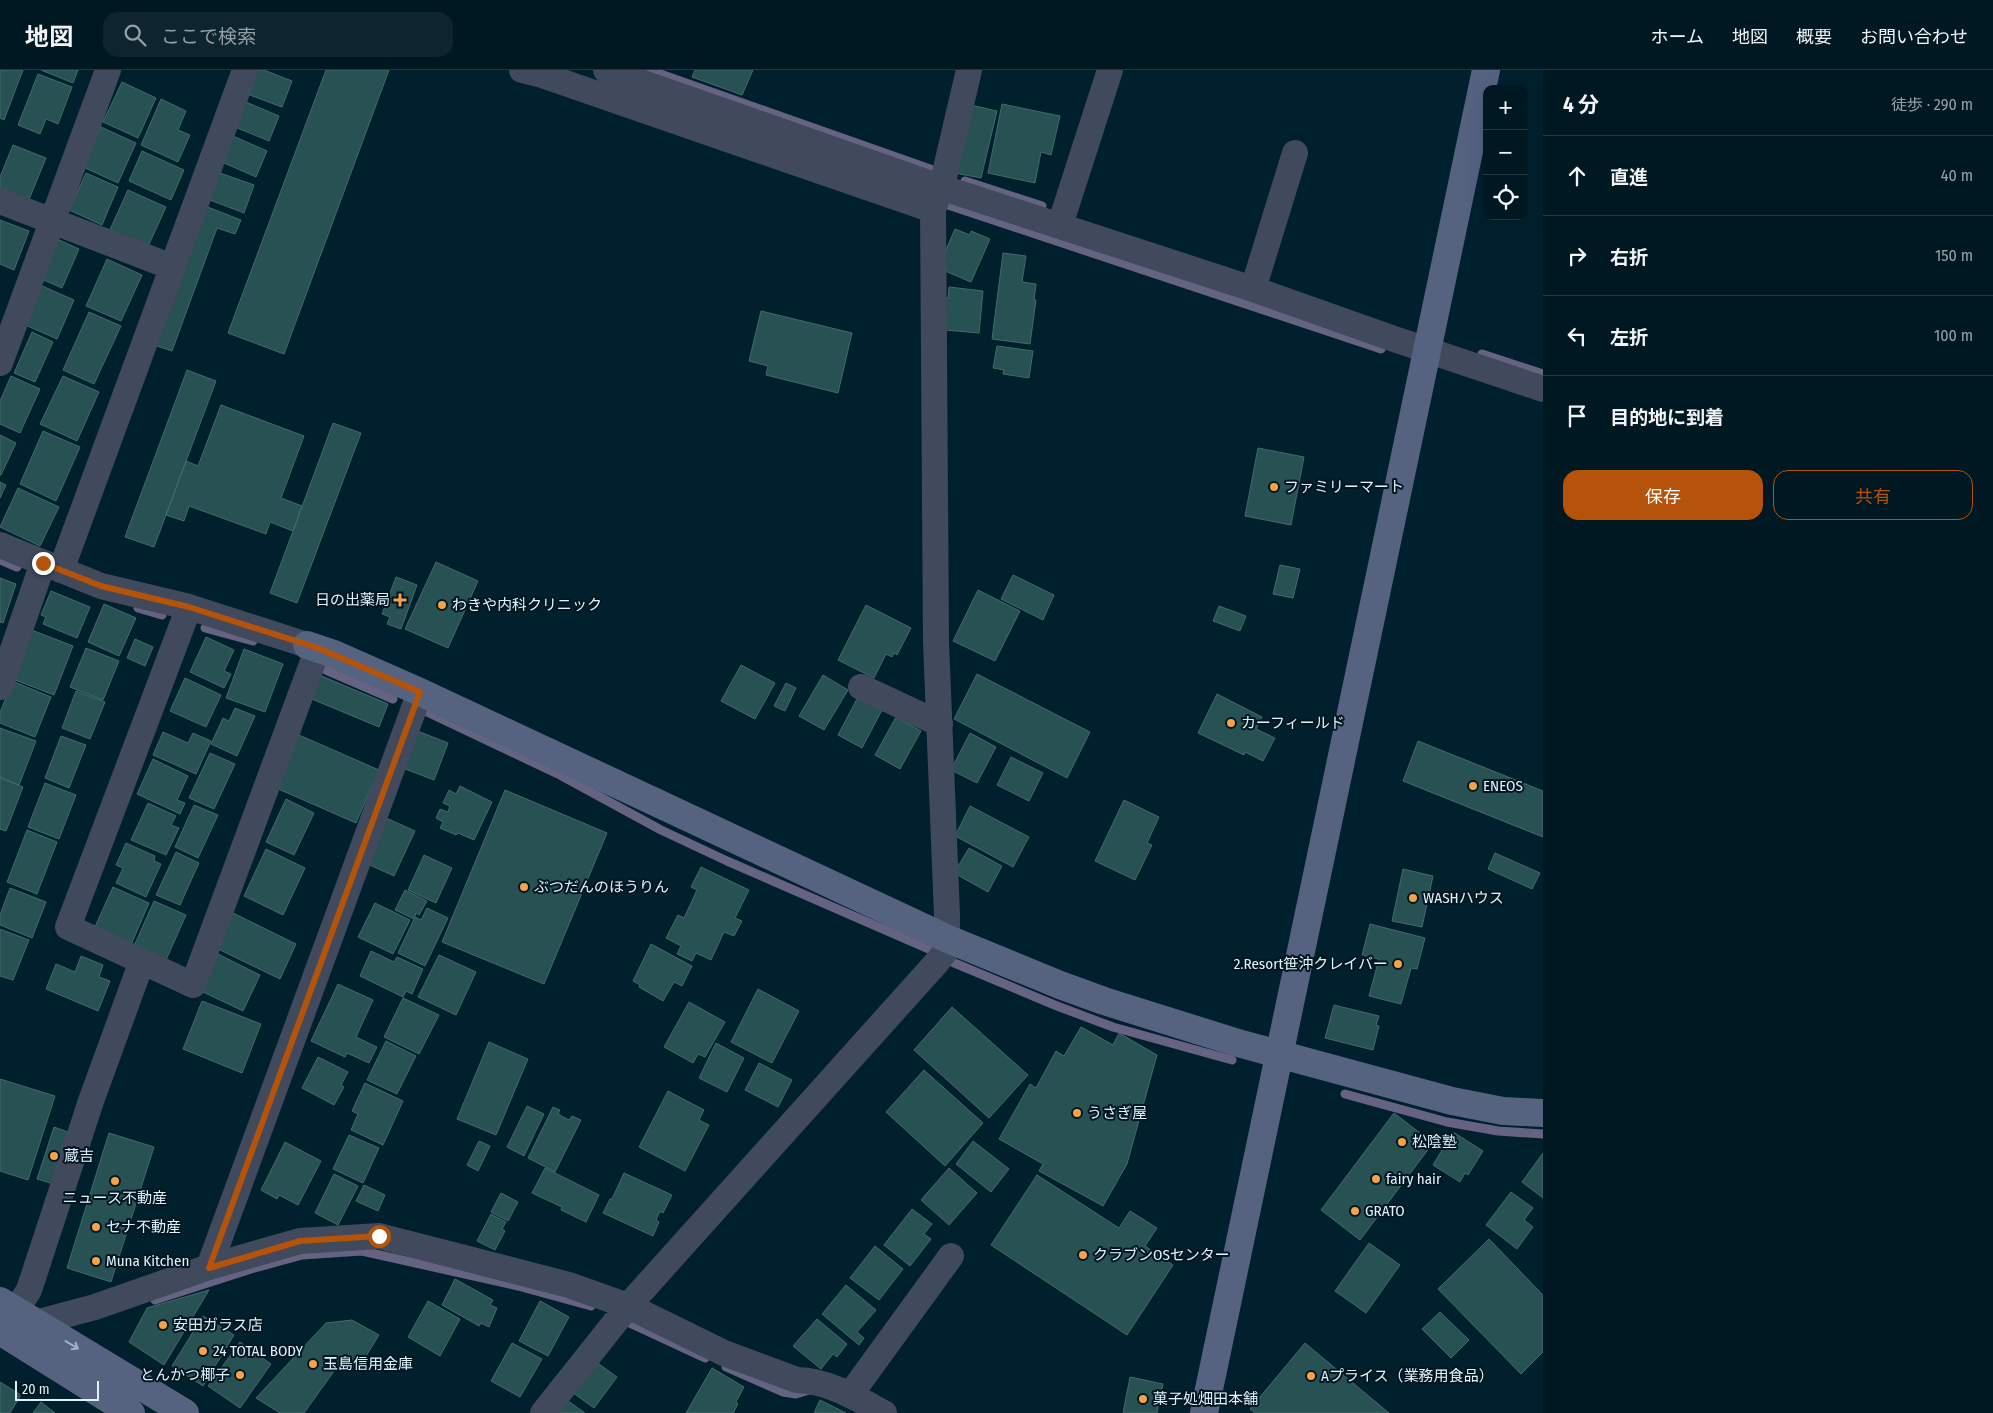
<!DOCTYPE html>
<html lang="ja">
<head>
<meta charset="utf-8">
<style>
	:root { --surface:#001822; --page:#0e252f; --text:#f1f3f6; --muted:#95a0a5; --line:#223740; --accent:#b45309 }
	body { margin:0; font-family:"Fira Sans Condensed","Noto Sans JP",sans-serif; background:var(--page); color:var(--text) }
	.controls { position:absolute; right:15px; top:15px; display:grid; overflow:hidden; border-radius:10px; box-shadow:0 5px 20px #0002 }
	.controls button { width:45px; height:45px; display:grid; place-items:center; padding:0; border:0; border-bottom:1px solid var(--line); background:var(--surface); color:var(--text); font:25px sans-serif }
	.scale { position:absolute; left:15px; bottom:12px; width:84px; box-sizing:border-box; padding-left:5px; border:2px solid #e0f2fc; border-top:0; font-size:14px; line-height:18px; white-space:nowrap; color:#e0f2fc; -webkit-text-stroke:4px #001621; paint-order:stroke }
	.stop { position:absolute; width:15px; height:15px; margin:-11px; border:4px solid #b45309; border-radius:50%; background:#fff }
	.stop.end { background:#b45309; border-color:#fff; box-shadow:0 1px 5px #0008 }
	.list { margin:0; padding:0; list-style:none }
	h2 { display:flex; justify-content:space-between; align-items:center; height:65px; margin:0; padding:0 20px; font-size:21px }
	h2 small { font-size:16px; font-weight:400; color:var(--muted) }
	.list li { display:grid; grid-template-columns:32px 1fr auto; gap:15px; align-items:center; box-sizing:border-box; height:80px; padding:0 20px; border-top:1px solid var(--line) }
	.list b { display:block; font-size:19px; white-space:nowrap }
	.list em { font-size:16px; font-style:normal; color:var(--muted) }
	.actions { display:flex; gap:10px; padding:15px 20px }
	.actions a { flex:1; padding:11px 0; border:1px solid var(--accent); border-radius:15px; text-align:center; font-size:18px; color:var(--accent) }
	.actions .main { background:var(--accent); color:#fff }
	.icon { flex:none; width:28px; height:28px; fill:none; stroke:currentColor; stroke-width:2; stroke-linecap:round; stroke-linejoin:round }
	.map { position:relative; flex:none; width:1543px; height:1343px; overflow:hidden }
	header { display:flex; align-items:center; gap:30px; box-sizing:border-box; height:70px; padding:0 25px; background:var(--surface); border-bottom:1px solid var(--line) }
	header strong { font-size:24px }
	nav { display:flex; gap:28px; margin-inline-start:auto; font-size:18px }
	.search { width:350px; height:45px; background:var(--page); display:flex; align-items:center; gap:12px; box-sizing:border-box; padding:0 18px; border-radius:15px; color:var(--muted); font-size:19px }
	main { display:flex }
	aside { flex:1; background:var(--surface) }
	.map>svg:first-child { display:block }
	.lines { fill:none; stroke-linecap:round; stroke-linejoin:round }
	.stream { stroke:#666282; stroke-width:9 }
	.building { fill:#275152; stroke:#416b6c }
	.street { stroke:#414a5c; stroke-width:26 }
	.secondary { stroke:#556380; stroke-width:28 }
	.oneway { stroke:#a1b2c4 }
	.route { stroke:#b45309; stroke-width:6 }
	.poi-dot { fill:#f7a149; stroke:#001621; stroke-width:2 }
	.labels { text-anchor:middle; dominant-baseline:central; stroke-width:4; stroke-linejoin:round; paint-order:stroke }
	.poi-label { font-size:15px; fill:#e0f2fc; stroke:#001621; text-anchor:start }
</style>
</head>
<body>
<header>
<strong>地図</strong>
<div class="search"><svg class="icon" aria-label="search" viewBox="0 0 24 24"><circle cx="10" cy="10" r="6"/><path d="M15 15l6 6"/></svg>ここで検索</div>
<nav><a>ホーム</a><a>地図</a><a>概要</a><a>お問い合わせ</a></nav>
</header>
<main>
<div class="map">
<svg width="1543" height="1343" viewBox="0 0 1543 1343">
	<rect width="100%" height="100%" fill="#00202e"/>
	<g class="lines">
		<path class="stream" d="M649,0L933,100
			M965,111L1042,136
			M939,132L1381,279
			M1482,284L1543,304
			M0,490L17,497
			M138,538L162,545
			M205,558L253,571
			M326,600L393,629
			M425,641L560,705L661,760L727,791L929,879
			M952,892L1057,936L1113,957L1232,990
			M1345,1024L1447,1052L1498,1061L1543,1064
			M155,1230L251,1199L302,1185L362,1181L518,1216L591,1236
			M621,1249L705,1288
			M726,1297L783,1322L796,1324L809,1320"/>
	</g>
	<path class="building" d="M0,0H23L4,50L0,48Z
		M41,0H78L73,13Z
		M257,0H264L292,11L282,37L247,24Z
		M326,0H389L284,284L228,263Z
		M695,0H753L742,25L692,7Z
		M38,4L72,17L58,54L46,49L40,64L18,55Z
		M122,12L156,28L138,68L103,52Z
		M161,29L186,41L178,60L190,65L178,92L141,75Z
		M246,32L279,46L269,71L235,57Z
		M1002,34L1060,46L1051,85L1041,82L1035,113L988,103Z
		M971,35L997,41L981,108L955,103Z
		M101,57L136,73L118,113L83,97Z
		M233,66L267,81L256,107L222,92Z
		M13,75L46,88L28,132L0,121V107Z
		M142,81L184,100L171,130L129,111Z
		M86,103L118,117L102,155L69,140Z
		M220,103L254,115L244,143L210,130Z
		M128,120L166,137L146,181L108,164Z
		M205,136L241,150L235,164L217,158L172,281L154,275Z
		M0,150L29,161L14,200L0,194Z
		M955,159L970,165L971,161L990,169L971,212L938,198Z
		M57,169L79,179L62,218L39,208Z
		M1003,183L1026,186L1022,212L1036,214L1034,230H1036L1030,274L992,269Z
		M107,189L142,205L121,251L86,236Z
		M40,215L74,230L57,269L23,254Z
		M949,217L983,221L979,263L945,260V228H948Z
		M761,241L852,263L838,323L766,305L768,296L749,291Z
		M89,242L121,256L94,314L63,300Z
		M32,262L53,272L35,312L14,303Z
		M997,276L1033,281L1029,308L1003,304L1004,300L993,298Z
		M187,300L216,311L154,477L125,467Z
		M11,306L40,319L20,363L0,354V331Z
		M63,306L99,322L77,371L40,354Z
		M221,335L304,366L281,428L302,436L293,461L270,452L266,464L189,436L184,451L166,445L186,391L198,396Z
		M333,353L361,363L297,533L270,523Z
		M43,361L80,377L56,431L20,414Z
		M0,365L16,373L1,405H0Z
		M1258,378L1304,387L1291,455L1245,446Z
		M0,412L6,415L0,428Z
		M18,418L59,437L40,476L0,457Z
		M436,492L478,511L448,578L405,559Z
		M1280,495L1300,499L1293,528L1273,524Z
		M1013,505L1054,525L1043,550L1001,529Z
		M396,507L417,515L401,559L387,554L390,547L382,544Z
		M0,508L16,514L3,553L0,552Z
		M978,520L1020,541L995,591L953,571Z
		M51,521L90,537L77,568L43,554L46,547L41,545Z
		M104,534L136,548L119,586L88,572Z
		M866,535L911,558L897,585L894,583L892,587L886,584L874,608L838,590Z
		M1219,536L1246,546L1240,561L1213,551Z
		M29,559L73,576L54,625L10,608Z
		M206,567L234,580L224,601L231,604L224,618L190,602Z
		M135,569L153,577L145,596L127,588Z
		M86,578L119,591L103,630L70,617Z
		M244,579L283,594L265,642L226,628Z
		M741,595L775,613L755,649L721,631Z
		M317,604L388,634L379,657L307,627Z
		M977,604L1090,662L1067,708L954,649Z
		M823,605L848,620L824,660L799,646Z
		M185,608L221,625L206,657L170,641Z
		M12,611L51,627L35,667L0,653V643Z
		M786,613L796,618L785,641L774,636Z
		M76,621L105,632L90,669L62,658Z
		M1217,624L1262,647L1256,659L1275,668L1263,691L1245,682L1244,685L1198,663Z
		M858,627L882,640L862,678L838,665Z
		M235,638L255,646L237,686L211,674L223,648L229,651Z
		M896,647L921,661L900,699L875,685Z
		M0,658L36,671L19,715L0,707Z
		M415,660L448,673L434,710L400,697Z
		M163,662L188,673L193,663L211,671L196,704L153,685Z
		M970,663L996,677L977,713L951,700Z
		M299,665L379,700L356,753L276,718Z
		M61,666L86,675L69,718L45,708Z
		M1418,671L1543,721V767L1403,711Z
		M210,683L235,694L214,739L189,728Z
		M1011,687L1043,703L1029,731L997,715Z
		M153,689L188,706L177,730L185,733L180,744L137,724Z
		M0,708L23,717L6,761L0,759Z
		M45,713L76,725L59,769L28,757Z
		M460,716L492,732L474,770L458,763L456,765L440,758L443,752L436,748L440,739L448,742L450,736L443,733L449,720L456,724Z
		M505,720L607,763L544,914L442,872Z
		M286,729L314,743L294,785L266,772Z
		M1124,730L1159,747L1147,773L1152,775L1135,810L1095,791Z
		M148,733L176,746L171,755L179,758L166,785L131,770Z
		M194,735L218,745L198,788L175,777Z
		M970,736L1029,767L1013,797L955,766Z
		M384,747L415,761L394,806L363,792Z
		M27,760L57,772L37,824L7,812Z
		M126,773L155,786L154,791L161,794L146,827L116,813L123,798L116,795Z
		M969,778L1002,796L988,822L954,803Z
		M266,779L305,798L283,845L244,826Z
		M176,782L199,793L180,835L156,825Z
		M1495,783L1540,803L1532,819L1488,799Z
		M424,785L452,798L436,833L408,820Z
		M701,797L749,820L735,848L742,851L734,866L724,862L711,890L696,883L692,891L677,884L681,876L666,868L678,845L684,848L697,820L691,817Z
		M1403,799L1433,806L1422,857L1392,851Z
		M113,817L149,833L131,875L94,859Z
		M10,818L46,832L32,868L0,855V845Z
		M405,820L427,831L419,845L416,843L414,849L395,840Z
		M154,831L186,845L166,890L134,876Z
		M375,833L410,850L393,884L358,867Z
		M427,838L448,848L425,896L398,883L415,847L421,850Z
		M233,843L296,874L280,909L216,878Z
		M1370,854L1425,868L1417,899L1411,898L1401,934L1369,926L1379,889L1362,885Z
		M0,859L29,870L13,910L0,906Z
		M651,874L692,896L682,916L674,912L663,931L639,917L640,915L633,911Z
		M371,881L394,892L397,887L423,899L412,924L406,921L403,927L360,906Z
		M218,884L260,905L243,941L201,921Z
		M439,885L476,902L456,945L418,927Z
		M81,886L103,895L99,907L110,911L98,941L46,919L56,894L75,902Z
		M338,914L373,930L356,967L377,977L369,993L347,983L345,987L311,971Z
		M758,919L799,941L772,993L731,972Z
		M403,928L439,945L419,984L384,967Z
		M202,931L261,954L242,1003L183,979Z
		M689,932L725,952L705,987L698,984L693,993L664,977Z
		M1334,935L1379,946L1376,955L1379,956L1373,980L1325,968Z
		M952,937L1028,1005L989,1048L914,980Z
		M1081,957L1113,975L1119,963L1157,985L1127,1094L1103,1136L1039,1101L1043,1094L999,1069L1030,1014L1036,1018L1056,981L1064,986Z
		M386,971L416,986L397,1024L367,1010Z
		M489,972L528,989L496,1065L457,1049Z
		M716,973L744,988L727,1022L699,1008Z
		M318,987L348,1002L341,1015L344,1017L334,1035L302,1018Z
		M759,993L792,1010L778,1037L745,1020Z
		M924,1000L983,1053L945,1096L886,1042Z
		M0,1009L55,1026L28,1110L0,1101Z
		M365,1013L403,1031L383,1075L351,1060L358,1044L352,1041Z
		M668,1021L704,1040L699,1050L709,1055L685,1101L639,1077Z
		M527,1036L544,1044L524,1086L507,1077Z
		M553,1037L560,1040L558,1044L569,1050L572,1046L581,1050L555,1102L528,1088Z
		M1394,1043L1433,1073L1360,1170L1321,1140Z
		M54,1057L71,1063L54,1114L37,1109Z
		M1453,1062L1483,1081L1468,1105L1465,1103L1460,1112L1433,1095Z
		M109,1063L154,1077L111,1212L67,1198Z
		M349,1065L379,1078L363,1113L333,1099Z
		M479,1071L490,1076L478,1101L467,1095Z
		M973,1071L1009,1099L991,1122L956,1094Z
		M285,1072L321,1091L298,1135L279,1125L277,1129L261,1120Z
		M1543,1083V1128L1522,1112Z
		M545,1098L599,1125L586,1152L561,1140L562,1137L532,1123Z
		M949,1098L977,1123L949,1155L921,1130Z
		M624,1103L672,1125L663,1143L660,1141L656,1150L659,1152L653,1166L603,1143L610,1129H612Z
		M334,1104L358,1116L338,1155L315,1143Z
		M1037,1105L1119,1158L1130,1141L1157,1158L1145,1176L1173,1195L1127,1265L991,1175Z
		M364,1115L385,1125L378,1141L356,1131Z
		M1511,1122L1533,1138L1524,1150L1533,1157L1517,1179L1486,1155Z
		M501,1123L518,1132L508,1151L491,1142Z
		M912,1139L932,1154L924,1164L931,1169L910,1196L884,1175Z
		M491,1144L506,1152L502,1159L505,1161L495,1180L477,1171Z
		M1489,1169L1543,1225V1282L1521,1304L1438,1219Z
		M1369,1173L1400,1195L1366,1243L1335,1221Z
		M875,1176L903,1199L879,1230L850,1208Z
		M455,1209L493,1230L490,1235L497,1238L489,1257L481,1253L479,1256L442,1235Z
		M846,1215L876,1240L857,1262L864,1268L859,1275L822,1244Z
		M209,1220L164,1295L129,1272L147,1238Z
		M428,1231L460,1249L440,1286L408,1267Z
		M540,1231L569,1247L548,1286L519,1271Z
		M1440,1242L1469,1270L1451,1288L1422,1259Z
		M203,1246L234,1265L203,1316L172,1296Z
		M817,1249L847,1274L837,1287L833,1284L821,1299L793,1276Z
		M352,1250L379,1265L358,1299L342,1290L304,1343H280L256,1328L326,1253Z
		M240,1272L271,1294L240,1338L208,1316Z
		M512,1273L542,1289L520,1327L491,1311Z
		M1305,1273L1389,1343H1255L1250,1339Z
		M595,1291L617,1307L594,1338L572,1322Z
		M712,1298L744,1317L736,1332L738,1334L733,1343H686Z
		M1130,1307L1163,1314L1157,1343H1123Z
		M0,1312L21,1325L10,1343H0Z
		M564,1328L585,1343H553Z
		M820,1330L846,1343H814Z
		M41,1332L55,1343H33Z"/>
	<g class="lines">
		<path class="street" d="M522,0L542,5L933,140
			M606,0L940,117L1253,219L1397,270L1543,319
			M0,131L172,197
			M1060,155L1110,0
			M1253,219L1295,83
			M0,293L108,0
			M0,475L101,516L189,537L307,575
			M61,500L245,0
			M189,537L68,857L193,915L318,578
			M0,617L43,493
			M861,617L940,654
			M209,1197L420,622
			M20,1257L95,1237L209,1197L300,1171L379,1166L569,1215L628,1236L724,1283L797,1310C829,1311 856,1328 884,1343
			M4,1259L29,1220L91,1031L142,891
			M850,1325L951,1186
			M543,1343L628,1236L938,891L947,879V845L936,572L933,140L944,107L969,0"/>
		<path class="secondary" d="M307,575L334,584L420,622L948,869L1060,915L1104,931L1238,973L1452,1031L1503,1041L1543,1043
			M0,1231L185,1343
			M0,1261L131,1343
			M1204,1343L1486,0"/>
	</g>
	<defs><path id="oneway-shaft" d="M-6 0H5M1.5-3L5.5 0L1.5 3" fill="none" stroke-width="1.6" stroke-linecap="round" stroke-linejoin="round" transform="scale(1.25)"/></defs>
	<use class="oneway" href="#oneway-shaft" transform="translate(72 1275) rotate(31)"/>
	<g class="lines">
		<path class="route" d="M43,493L101,516L189,537L318,578L420,622L209,1198L300,1171L379,1166"/>
	</g>
	<g class="poi-dot">
		<circle cx="1274" cy="417" r="5"/>
		<path d="M397.5 522.5h5v5h5v5h-5v5h-5v-5h-5v-5h5z"/>
		<circle cx="442" cy="535" r="5"/>
		<circle cx="1231" cy="653" r="5"/>
		<circle cx="1473" cy="716" r="5"/>
		<circle cx="524" cy="817" r="5"/>
		<circle cx="1413" cy="828" r="5"/>
		<circle cx="1398" cy="894" r="5"/>
		<circle cx="1077" cy="1043" r="5"/>
		<circle cx="1402" cy="1072" r="5"/>
		<circle cx="54" cy="1086" r="5"/>
		<circle cx="1376" cy="1109" r="5"/>
		<circle cx="115" cy="1111" r="5"/>
		<circle cx="1355" cy="1141" r="5"/>
		<circle cx="96" cy="1157" r="5"/>
		<circle cx="1083" cy="1185" r="5"/>
		<circle cx="96" cy="1191" r="5"/>
		<circle cx="163" cy="1255" r="5"/>
		<circle cx="203" cy="1281" r="5"/>
		<circle cx="313" cy="1294" r="5"/>
		<circle cx="240" cy="1305" r="5"/>
		<circle cx="1311" cy="1306" r="5"/>
		<circle cx="1143" cy="1329" r="5"/>
	</g>
	<g class="labels">
		<g class="poi-label">
			<text x="1284" y="417">ファミリーマート</text>
			<text x="390" y="530" text-anchor="end">日の出薬局</text>
			<text x="452" y="535">わきや内科クリニック</text>
			<text x="1241" y="653">カーフィールド</text>
			<text x="1483" y="716">ENEOS</text>
			<text x="534" y="817">ぶつだんのほうりん</text>
			<text x="1423" y="828">WASHハウス</text>
			<text x="1388" y="894" text-anchor="end">2.Resort笹沖クレイバー</text>
			<text x="1087" y="1043">うさぎ屋</text>
			<text x="1412" y="1072">松陰塾</text>
			<text x="64" y="1086">蔵吉</text>
			<text x="1386" y="1109">fairy hair</text>
			<text x="115" y="1128" text-anchor="middle">ニュース不動産</text>
			<text x="1365" y="1141">GRATO</text>
			<text x="106" y="1157">セナ不動産</text>
			<text x="1093" y="1185">クラブンOSセンター</text>
			<text x="106" y="1191">Muna Kitchen</text>
			<text x="173" y="1255">安田ガラス店</text>
			<text x="213" y="1281">24 TOTAL BODY</text>
			<text x="323" y="1294">玉島信用金庫</text>
			<text x="230" y="1305" text-anchor="end">とんかつ椰子</text>
			<text x="1321" y="1306">Aプライス（業務用食品）</text>
			<text x="1153" y="1329">菓子処畑田本舗</text>
		</g>
	</g>
</svg>
<div class="controls">
<button>+</button>
<button>−</button>
<button><svg class="icon" aria-label="locate" viewBox="0 0 24 24"><circle cx="12" cy="12" r="6"/><path d="M12 2v4M12 18v4M2 12h4M18 12h4"/></svg></button>
</div>
<div class="scale">20 m</div>
<div class="stop" style="left:379px;top:1166px"></div>
<div class="stop end" style="left:43px;top:493px"></div>
</div>
<aside>
<h2>4 分<small>徒歩 · 290 m</small></h2>
<ul class="list">
<li><svg class="icon" aria-label="ahead" viewBox="0 0 24 24"><path d="M12 20V5M6 11l6-6 6 6"/></svg><div><b>直進</b></div><em>40 m</em></li>
<li><svg class="icon" aria-label="right" viewBox="0 0 24 24"><path d="M7 20v-9h11M14 6l5 5-5 5"/></svg><div><b>右折</b></div><em>150 m</em></li>
<li><svg class="icon" aria-label="left" viewBox="0 0 24 24"><path d="M17 20v-9H6M10 6l-5 5 5 5"/></svg><div><b>左折</b></div><em>100 m</em></li>
<li><svg class="icon" aria-label="arrive" viewBox="0 0 24 24"><path d="M6 21V4h12l-3 4 3 4H6"/></svg><div><b>目的地に到着</b></div></li>
</ul>
<div class="actions"><a class="main">保存</a><a>共有</a></div>
</aside>
</main>
</body>
</html>
